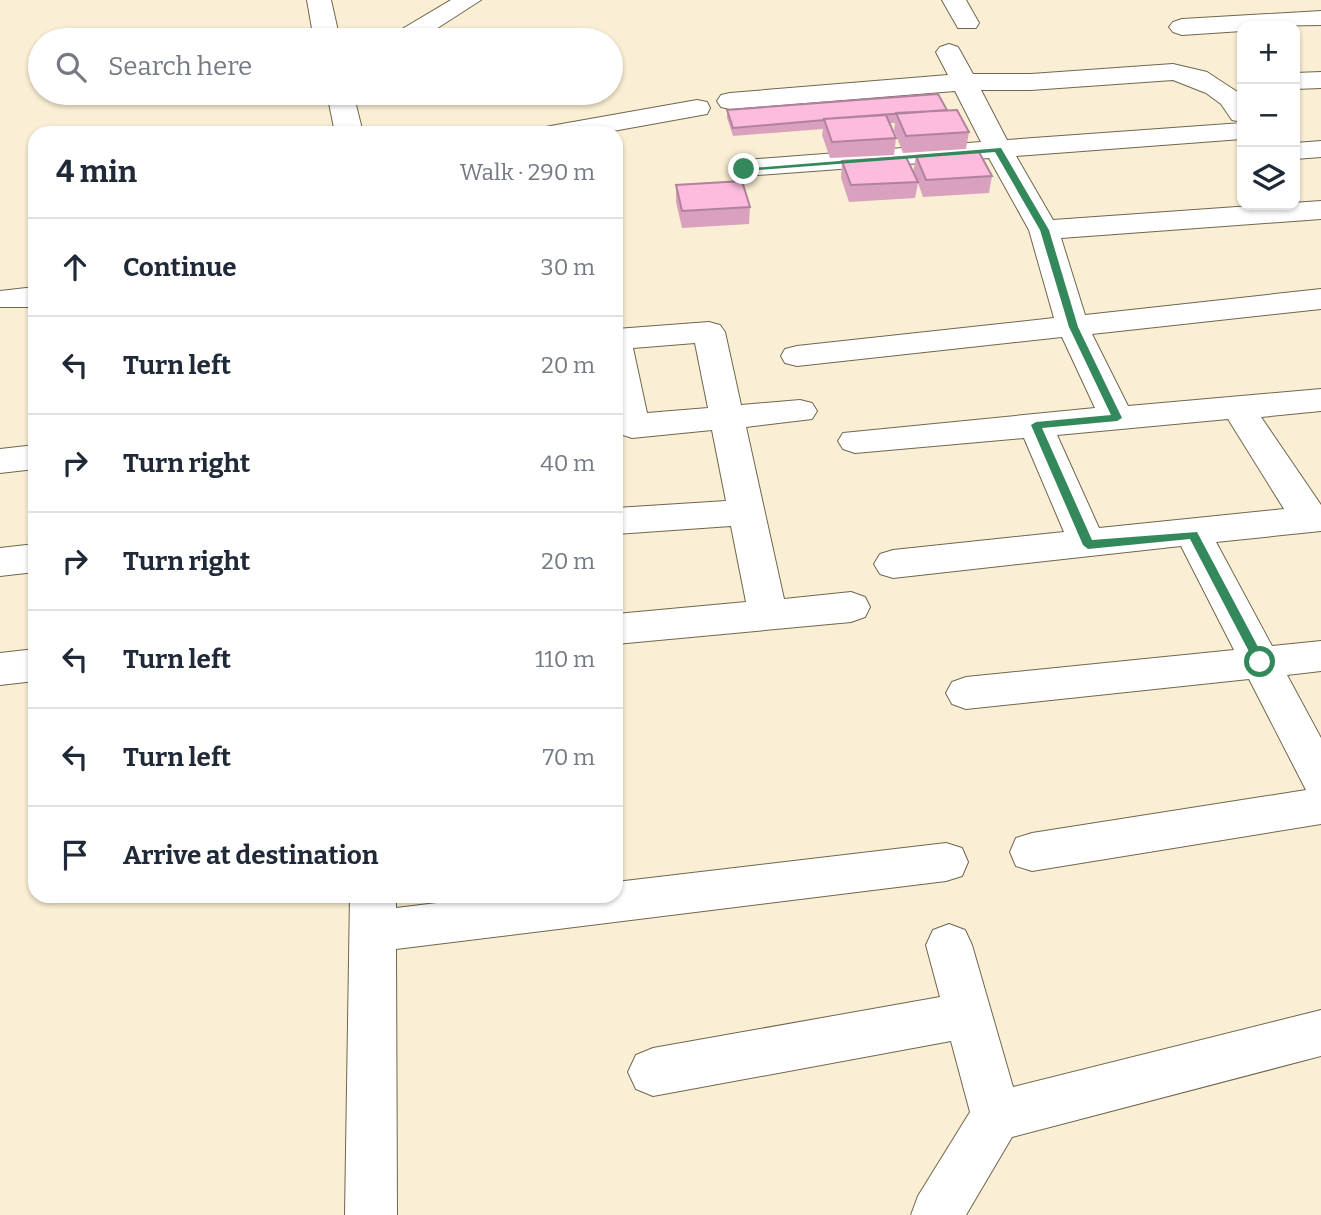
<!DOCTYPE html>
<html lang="en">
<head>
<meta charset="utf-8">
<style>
	:root { --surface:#fff; --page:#f6f6f7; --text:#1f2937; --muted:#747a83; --line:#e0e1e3 }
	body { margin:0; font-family:Bitter,serif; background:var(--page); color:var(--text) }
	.controls { position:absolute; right:21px; top:21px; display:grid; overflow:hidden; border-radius:14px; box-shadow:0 2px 5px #0004 }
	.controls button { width:63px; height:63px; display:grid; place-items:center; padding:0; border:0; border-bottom:2px solid var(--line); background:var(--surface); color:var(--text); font:35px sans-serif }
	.stop { position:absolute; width:21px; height:21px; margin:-16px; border:5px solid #34895c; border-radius:50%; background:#fff }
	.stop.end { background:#34895c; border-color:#fff; box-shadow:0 2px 7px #0008 }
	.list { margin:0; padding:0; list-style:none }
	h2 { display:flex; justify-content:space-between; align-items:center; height:91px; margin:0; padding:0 28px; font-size:30px }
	h2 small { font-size:23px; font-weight:400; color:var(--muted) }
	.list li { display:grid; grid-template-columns:46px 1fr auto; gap:21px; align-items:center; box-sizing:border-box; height:98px; padding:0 28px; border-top:2px solid var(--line) }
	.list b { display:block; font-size:26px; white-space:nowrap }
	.list em { font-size:23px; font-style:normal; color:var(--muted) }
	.icon { flex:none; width:38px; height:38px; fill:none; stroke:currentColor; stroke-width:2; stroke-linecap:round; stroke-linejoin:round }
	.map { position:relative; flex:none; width:1321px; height:1215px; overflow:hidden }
	.search { position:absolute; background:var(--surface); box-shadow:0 2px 5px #0004; left:28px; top:28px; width:595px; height:77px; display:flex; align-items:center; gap:18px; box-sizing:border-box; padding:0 24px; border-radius:38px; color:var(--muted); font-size:26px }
	.panel { position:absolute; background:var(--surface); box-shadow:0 2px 5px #0004; left:28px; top:126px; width:595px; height:777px; border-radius:21px }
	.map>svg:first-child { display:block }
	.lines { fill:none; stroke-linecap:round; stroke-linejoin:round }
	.minor-casing { stroke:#6f664e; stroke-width:2 }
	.minor { fill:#fff; fill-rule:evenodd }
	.wall { fill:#daa1bf }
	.building { fill:#fdbbde; stroke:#b1839b; stroke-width:2 }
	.route { fill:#34895c }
</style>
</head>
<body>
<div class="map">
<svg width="1321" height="1215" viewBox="0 0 1321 1215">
	<rect width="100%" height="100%" fill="#faefd4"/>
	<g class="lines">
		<defs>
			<path id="minor" d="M307,0H331L340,40H314Z
				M451,0H481L419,40H388L392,35Z
				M942,0H966L979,23L976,28H958Z
				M1321,11V25L1242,26V31L1182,35L1173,32L1169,27L1173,22L1182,19Z
				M949,44L958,47L973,74H1031L1173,64L1207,72L1242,95V122L1232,120L1221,104L1206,93L1173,80L1031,90H981L1007,140L1242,123V139L1016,156L1053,220L1321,201V219L1061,238L1085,315L1321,289V309L1092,334L1128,406L1321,389V411L1261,417L1321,505V531L1216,542L1272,646L1321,641V671L1287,675L1321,738V824L1032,871L1016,866L1010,852L1016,838L1032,833L1306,790L1249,679L966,709L952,704L946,693L952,682L966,677L1234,650L1181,546L893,578L880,574L874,564L880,554L893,550L1064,532L1024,438L855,453L843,449L838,441L843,433L1095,408L1062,337L797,366L785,363L781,356L785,349L797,346L1054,318L1029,230L989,158L744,176L734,174L730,168L734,162L744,160L981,142L955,91L730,109L721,107L717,101L721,95L730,93L948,75L936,52L940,47ZM1228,419L1284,509L1099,528L1057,435Z
				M1321,72V88L1295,89V73Z
				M327,93H353L363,133H335Z
				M697,100L707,102L710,108L707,114L602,133H542L546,127L556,125Z
				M1321,141V157L1295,159V143Z
				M35,287V307H0V291Z
				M709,322L720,325L725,332L741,405L800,400L812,403L817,411L812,419L746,427L784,599L851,592L865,597L870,607L865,617L851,622L616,644V614L746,602L731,526L616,534V508L726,501L712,430L632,438L620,434L616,428V329ZM695,343L708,408L647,413L633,348Z
				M35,445V469L0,473V449Z
				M35,544V572L0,576V548Z
				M35,649V681L0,685V653Z
				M946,843L962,848L968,862L962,876L946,881L396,949L397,1215H345L350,896H396V908L494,896H616V882Z
				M949,924L965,930L972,945L1013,1087L1321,1010V1056L1012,1137L966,1215H911L918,1196L970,1112L951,1041L653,1096L636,1089L628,1072L636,1055L653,1048L940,997L926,945L933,930Z"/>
		</defs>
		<use href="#minor" class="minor-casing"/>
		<use href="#minor" class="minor"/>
	</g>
	<path class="wall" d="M727,110H947L969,132L966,149L903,153L894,130L895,123H889L896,138L894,155L830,158L822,135L823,129L733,136L727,118Z
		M916,156L992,176L989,193L923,197L918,183L915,198L849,202L841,178L842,161L913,172Z
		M676,185L750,207L749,224L682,228L676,202Z"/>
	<path class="building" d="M938,94L947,110L824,119V120L733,128L727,110Z
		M957,110L969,132L906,136L896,113Z
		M886,115L896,138L832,142L824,119Z
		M979,152L992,176L926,180L916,156Z
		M906,157L918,182L851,185L842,161Z
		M742,181L750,207L682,211L676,185Z"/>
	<path class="route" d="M1001,148L1049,230L1078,327L1122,418L1117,421L1042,428L1092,540L1197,532L1266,662L1265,665H1256L1190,539L1088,549L1083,545L1031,425L1036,422L1111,415L1069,327L1040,230L995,152L744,171L740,169Z"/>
</svg>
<div class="controls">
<button>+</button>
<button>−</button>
<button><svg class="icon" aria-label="layers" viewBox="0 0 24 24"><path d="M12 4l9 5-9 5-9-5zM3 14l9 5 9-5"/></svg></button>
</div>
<div class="stop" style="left:1260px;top:662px"></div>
<div class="stop end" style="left:744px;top:169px"></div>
<div class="search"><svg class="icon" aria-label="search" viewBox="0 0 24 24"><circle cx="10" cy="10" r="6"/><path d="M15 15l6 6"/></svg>Search here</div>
<section class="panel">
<h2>4 min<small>Walk · 290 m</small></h2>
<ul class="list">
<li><svg class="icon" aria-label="ahead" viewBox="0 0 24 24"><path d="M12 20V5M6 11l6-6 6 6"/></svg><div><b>Continue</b></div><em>30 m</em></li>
<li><svg class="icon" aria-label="left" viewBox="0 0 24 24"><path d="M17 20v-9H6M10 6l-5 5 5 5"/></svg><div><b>Turn left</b></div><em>20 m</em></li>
<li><svg class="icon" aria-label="right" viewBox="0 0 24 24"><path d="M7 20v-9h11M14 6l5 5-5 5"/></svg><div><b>Turn right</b></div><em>40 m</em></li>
<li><svg class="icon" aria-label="right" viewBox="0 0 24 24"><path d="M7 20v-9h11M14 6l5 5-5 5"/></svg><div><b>Turn right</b></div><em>20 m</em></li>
<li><svg class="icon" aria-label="left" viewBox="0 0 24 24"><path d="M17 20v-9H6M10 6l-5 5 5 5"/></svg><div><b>Turn left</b></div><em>110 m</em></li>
<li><svg class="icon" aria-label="left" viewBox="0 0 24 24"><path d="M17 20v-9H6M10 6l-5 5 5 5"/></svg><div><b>Turn left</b></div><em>70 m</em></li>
<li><svg class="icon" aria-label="arrive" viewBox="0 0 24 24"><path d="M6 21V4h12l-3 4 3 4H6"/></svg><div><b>Arrive at destination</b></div></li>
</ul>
</section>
</div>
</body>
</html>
